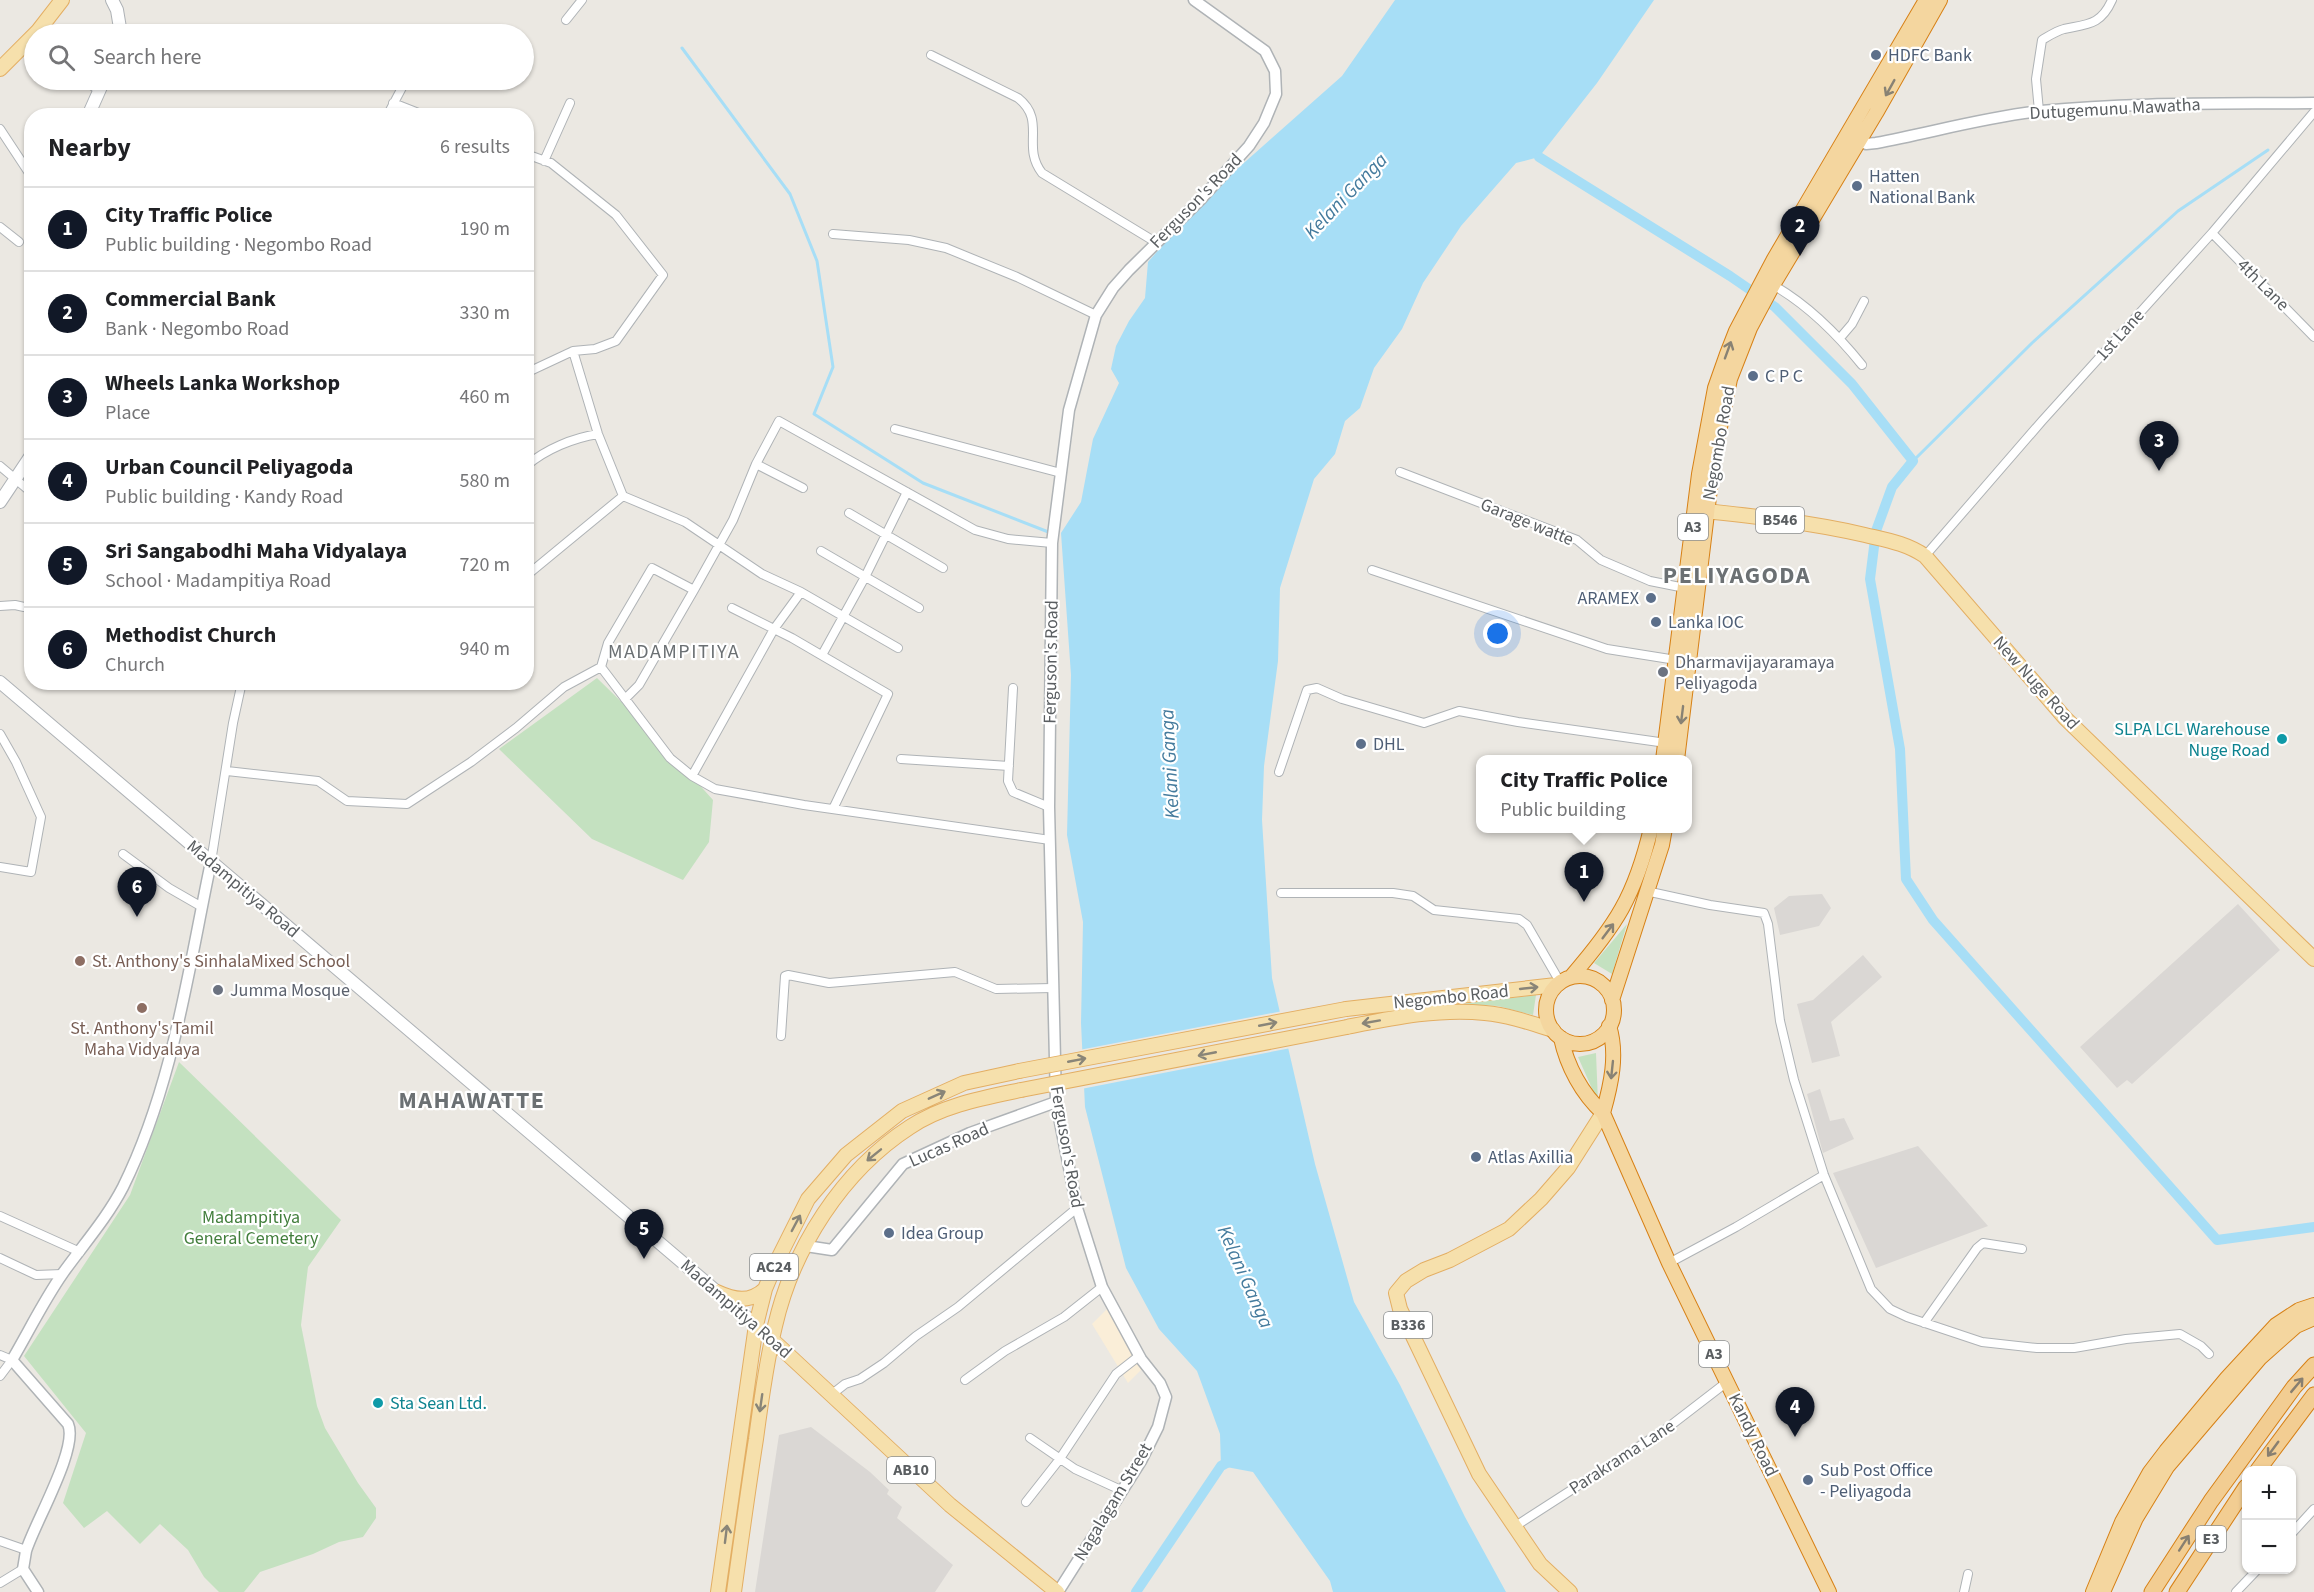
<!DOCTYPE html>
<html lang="en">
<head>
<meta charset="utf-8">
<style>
	:root { --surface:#fff; --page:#f2f2f2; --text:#202124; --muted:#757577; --line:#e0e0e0; --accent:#111827 }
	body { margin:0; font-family:"Source Sans 3",sans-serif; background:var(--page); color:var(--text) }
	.controls { position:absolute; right:18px; bottom:18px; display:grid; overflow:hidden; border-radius:12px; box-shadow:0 2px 4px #0004 }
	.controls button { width:54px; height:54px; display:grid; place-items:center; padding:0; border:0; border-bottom:2px solid var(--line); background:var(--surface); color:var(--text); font:30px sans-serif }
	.you { position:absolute; left:1498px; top:634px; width:21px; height:21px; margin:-15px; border:4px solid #fff; border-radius:50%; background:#1a73e8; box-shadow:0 0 0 9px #1a73e833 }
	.badge { display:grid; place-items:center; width:39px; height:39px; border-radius:50%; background:var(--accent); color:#fff; font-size:20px; font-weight:700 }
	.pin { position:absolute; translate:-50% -50px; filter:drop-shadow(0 2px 3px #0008) }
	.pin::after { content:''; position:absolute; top:32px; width:21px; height:18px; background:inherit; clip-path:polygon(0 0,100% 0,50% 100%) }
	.popup { position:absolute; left:1476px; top:755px; width:216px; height:78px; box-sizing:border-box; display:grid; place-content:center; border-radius:12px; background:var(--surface); filter:drop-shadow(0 2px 4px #0005); font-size:20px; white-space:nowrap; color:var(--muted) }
	.popup b { font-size:22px; color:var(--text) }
	.popup::after { content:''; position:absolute; left:50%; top:100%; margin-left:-12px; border:12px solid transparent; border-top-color:var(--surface) }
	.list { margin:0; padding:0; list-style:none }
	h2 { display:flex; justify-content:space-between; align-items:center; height:78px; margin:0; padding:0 24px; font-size:26px }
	h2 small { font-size:20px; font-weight:400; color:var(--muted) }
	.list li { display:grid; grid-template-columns:39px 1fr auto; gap:18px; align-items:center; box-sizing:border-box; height:84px; padding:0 24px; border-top:2px solid var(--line) }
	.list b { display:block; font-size:22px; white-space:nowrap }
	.list p { margin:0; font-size:20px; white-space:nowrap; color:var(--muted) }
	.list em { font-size:20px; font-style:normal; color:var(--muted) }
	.icon { flex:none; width:33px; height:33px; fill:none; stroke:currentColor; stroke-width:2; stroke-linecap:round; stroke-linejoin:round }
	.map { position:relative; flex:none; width:2314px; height:1592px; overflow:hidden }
	.search { position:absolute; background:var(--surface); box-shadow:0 2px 4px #0004; left:24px; top:24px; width:510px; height:66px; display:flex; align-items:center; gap:15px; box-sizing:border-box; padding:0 21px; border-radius:33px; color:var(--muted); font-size:22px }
	.panel { position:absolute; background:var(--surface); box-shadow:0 2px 4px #0004; left:24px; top:108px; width:510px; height:582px; border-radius:24px }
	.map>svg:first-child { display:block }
	.commercial { fill:#faeed8 }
	.industrial { fill:#dad7d4 }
	.green { fill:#c4e1c0 }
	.water { fill:#a7def6 }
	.pier { fill:#ebe8e2 }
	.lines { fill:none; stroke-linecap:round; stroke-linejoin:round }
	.stream { stroke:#a7def6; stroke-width:3 }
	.canal { stroke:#a7def6; stroke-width:10 }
	.minor-casing { stroke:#afb3b6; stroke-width:10 }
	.tertiary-casing { stroke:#afb3b6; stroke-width:13 }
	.secondary-casing { stroke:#aeb2b6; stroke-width:14 }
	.primary-casing { stroke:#e3ae63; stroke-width:16 }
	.trunk-casing { stroke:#d78116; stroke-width:16 }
	.motorway-casing { stroke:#d78116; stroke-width:17 }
	.minor { stroke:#fff; stroke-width:8 }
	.tertiary { stroke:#fff; stroke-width:10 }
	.secondary { stroke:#fff; stroke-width:12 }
	.primary { stroke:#f6e0ac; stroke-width:14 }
	.trunk { stroke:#f4d69f; stroke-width:14 }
	.motorway { stroke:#f2cd92; stroke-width:15 }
	.primary-bridge-casing { stroke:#e3ae63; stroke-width:16; stroke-linecap:butt }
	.primary-bridge { stroke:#f6e0ac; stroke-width:14 }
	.oneway { stroke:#888274 }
	.oneway2 { stroke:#898578 }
	.oneway3 { stroke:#887f70 }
	.service-dot { fill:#5c6f8a; stroke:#fff; stroke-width:2 }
	.worship-dot { fill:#6b7280; stroke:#fff; stroke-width:2 }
	.culture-dot { fill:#0f9aa8; stroke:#fff; stroke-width:2 }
	.education-dot { fill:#8d6e63; stroke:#fff; stroke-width:2 }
	.labels { text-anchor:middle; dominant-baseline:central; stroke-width:4.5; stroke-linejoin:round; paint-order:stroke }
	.shield { fill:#fff; stroke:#8c8e90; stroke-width:1.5 }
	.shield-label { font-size:16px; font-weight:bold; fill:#5a5e61 }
	.service-label { font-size:18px; fill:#4e5e75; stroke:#fff; text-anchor:start }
	.street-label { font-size:18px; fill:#5a5e61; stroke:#fff }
	.worship-label { font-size:18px; fill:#5b616d; stroke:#fff; text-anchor:start }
	.culture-label { font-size:18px; fill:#0d838f; stroke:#fff; text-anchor:end }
	.education-label { font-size:18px; fill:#785e54; stroke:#fff; text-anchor:start }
	.park-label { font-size:18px; fill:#427e3c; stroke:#fff }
	.water-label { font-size:20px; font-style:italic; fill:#447b9d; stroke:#fff }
	.neighbourhood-label { font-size:20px; letter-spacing:1.5px; fill:#6b7073; stroke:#fff }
	.district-label { font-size:24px; font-weight:bold; letter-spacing:1.5px; fill:#6b7073; stroke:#fff }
</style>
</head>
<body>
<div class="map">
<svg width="2314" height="1592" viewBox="0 0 2314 1592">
	<rect width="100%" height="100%" fill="#ebe8e2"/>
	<path class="commercial" d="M1113,1303L1146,1365L1128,1383L1092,1324Z"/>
	<path class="industrial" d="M1822,894L1831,908L1819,926L1780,935L1774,908L1789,896Z
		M2238,904L2280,950L2132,1084L2127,1080L2117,1088L2080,1047Z
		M1863,955L1882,977L1831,1022L1840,1056L1812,1063L1797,1004L1813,1000Z
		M1820,1089L1830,1121L1844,1118L1854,1139L1823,1153L1807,1094Z
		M1918,1146L1988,1226L1876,1268L1833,1173Z
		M811,1427L870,1472L889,1490L887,1494L902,1507L897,1518L953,1565L935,1592H755L779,1435Z"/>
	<path class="green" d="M597,678L651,731L713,800L709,842L683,880L592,839L499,749Z
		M1627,924L1612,974L1594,963Z
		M1536,995L1533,1015L1498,1006L1461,1004Z
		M1596,1053L1598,1102L1578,1057Z
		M179,1062L341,1220L308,1267L301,1325L317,1406L325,1428L358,1483L376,1508V1518L363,1537L339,1542L313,1554L260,1572L244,1592H219L204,1577L188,1550L160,1524L140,1544L107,1511L84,1528L63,1503L86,1433L24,1356L130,1195Z"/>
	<path class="water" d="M1395,0H1654L1597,83L1539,157L1516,163L1461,226L1423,283L1402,329L1374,368L1360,408L1345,421L1335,454L1314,479L1280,588L1278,661L1264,766L1262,820L1272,978L1315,1164L1354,1302L1400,1385L1465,1517L1506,1592H1333L1330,1581L1253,1472L1221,1466L1220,1434L1197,1371L1159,1329L1126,1268L1085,1107L1081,1023L1083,922L1067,835L1071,675L1061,533L1081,502L1093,439L1119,383L1111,369L1116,346L1129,321L1145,298L1148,262L1201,201L1342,76Z"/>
	<path class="pier" d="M1283,1011L1291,1048L1081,1089L1079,1050Z"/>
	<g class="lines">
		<path class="stream" d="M682,48L790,194L817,261L833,367L814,414L923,483L1051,533
			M1913,461L2032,343L2178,211L2268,150"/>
		<path class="canal" d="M1539,157L1730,276L1775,307L1852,384L1913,461L1892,487L1876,531L1870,579L1900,749L1906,879L1933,920L2217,1240L2314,1227
			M1136,1592L1221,1466L1232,1460"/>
		<defs>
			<path id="minor" d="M566,20L582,0
				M931,55L1018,98C1047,121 1021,146 1042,173L1157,243
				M83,80L99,90
				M393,103L426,116
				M2039,111L2036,79L2042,40C2049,36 2056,31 2064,29C2088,24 2101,25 2112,0
				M387,116L406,80
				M0,129L31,176
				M526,154L551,163L616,215L663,275L616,341L595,349L573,351L526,373
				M544,161L570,103
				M0,227L19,242
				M2212,233L2314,337
				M833,234L909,240L946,248L1017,277L1096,315
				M1773,285C1808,305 1837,334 1862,365
				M1840,338L1852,324L1864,301
				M573,351L598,434L623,496L685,522L762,574L801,592L898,648
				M895,429L1061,473
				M756,464L803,488
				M0,466L32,493
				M526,466C546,449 573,438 598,434
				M1400,472L1577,540L1601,560L1650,581L1685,588
				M849,513L943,568
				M821,551L919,608
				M1925,556L2042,421L2212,233L2314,112
				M1372,570L1607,649L1676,660
				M526,576L623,496
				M0,606L15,605L24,607
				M732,608L792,638L888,694L833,809
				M822,655L865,577L907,492
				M601,667L608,643L652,568L694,590
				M1013,688L1008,781L1013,792L1049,807
				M625,699L639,685L694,590L733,520L756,464L779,421L975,530L1008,539L1052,543
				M0,734L16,762L41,817L31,872L0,867
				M901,759L1009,766
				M227,771L318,781L347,801L407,804L471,762L516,728L564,687L601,667L670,758L692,776L715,789L804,805L1050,840
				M1279,772L1307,690L1317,688L1342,699L1424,723L1459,711L1518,722L1666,743
				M692,776L774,629L801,592
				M123,854L169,888L202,907
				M211,862L233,723L242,682
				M1646,891L1710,905L1764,913L1768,924L1780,1021L1794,1080L1824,1175L1871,1289L1890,1309L1907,1317L1982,1342L2037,1348H2074L2126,1339L2180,1334L2201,1346L2209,1354
				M1281,893H1393L1413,896L1434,910L1519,919L1527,925L1560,982
				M781,1036L785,976L788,975L829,983L955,972L996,989L1053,988
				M0,1216L80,1252
				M0,1258L36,1275L62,1274
				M1669,1263L1736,1227L1824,1175
				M1924,1323L1977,1248L1983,1243L2022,1249
				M0,1355L12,1360L0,1376
				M965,1380L1005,1351L1064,1317L1102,1287
				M831,1395L845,1384L860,1379L884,1363L916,1336L958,1307L1077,1208
				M1030,1438L1075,1469L1123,1491
				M1026,1502L1059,1460L1116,1374L1139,1356
				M1514,1527L1666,1429L1727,1382
				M2292,1533L2314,1509
				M0,1541L26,1550
				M0,1583L23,1569
				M1964,1592L1968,1574
				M2236,1592L2257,1570"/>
			<path id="tertiary" d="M1854,139L1866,144L1876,143C1930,133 1985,117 2041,111C2131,102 2223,104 2314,103
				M806,1246L832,1250L903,1164L970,1133L1056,1102
				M38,1592L23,1569C24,1563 25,1557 26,1551C34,1524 79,1448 68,1424L12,1360C29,1331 44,1300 63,1273C83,1245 107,1218 123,1187C173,1086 188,971 211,862
				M1058,1592L1141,1461L1158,1427L1166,1397L1160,1383L1141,1359L1102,1287L1077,1208L1056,1102L1049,807L1052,543L1069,410L1096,315L1113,288L1129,270L1202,198L1249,146L1264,123L1276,94L1275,71L1265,51L1194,0"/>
			<path id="secondary" d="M112,0L117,10L121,34
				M88,116L104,80
				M0,502L32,454
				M0,682L756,1325"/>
			<path id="primary" d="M0,69L38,31L62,0
				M1696,510C1752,516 1809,522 1865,535C1886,540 1906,543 1925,556L2065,718L2314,959
				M1346,1009L1556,985
				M1347,1027C1392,1018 1439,1008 1485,1013C1508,1015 1531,1023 1553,1030
				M717,1292C734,1300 750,1303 765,1289
				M767,1335L950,1505L1057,1592
				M718,1592L756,1325L765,1289L776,1263L808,1199L846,1155L902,1111L964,1083L1019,1071
				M734,1592C741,1541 748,1490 756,1439C761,1401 766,1363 775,1326C793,1248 842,1171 910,1127C943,1105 983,1098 1021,1090
				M1570,1592L1540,1564L1479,1474L1400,1309L1396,1293L1406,1281L1424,1270L1450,1260L1509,1229L1541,1199L1568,1168L1603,1113"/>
			<path id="trunk" d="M1663,760L1699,474L1715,388L1727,354L1736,331L1774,259L1926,0
				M1677,760L1714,456L1730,379L1750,328L1773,285L1876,113L1940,0
				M1546 1010a34 34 0 1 1 68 0a34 34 0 1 1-68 0Z
				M1571,977C1616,925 1635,896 1651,828
				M1612,1000L1662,845L1665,828
				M1561,1038C1567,1066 1582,1094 1603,1113L1669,1263L1829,1592
				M1603,1113C1611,1085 1618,1054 1609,1026
				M2093,1592L2122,1522L2150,1472L2166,1451L2227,1378L2276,1325L2299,1310L2314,1305
				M2103,1592L2136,1518L2167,1467L2260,1358L2296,1326L2314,1318"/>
			<path id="motorway" d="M2258,1470L2314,1395
				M2152,1592L2211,1501L2294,1387L2314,1365
				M2177,1592L2246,1487"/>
		</defs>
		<use href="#minor" class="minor-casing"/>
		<use href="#tertiary" class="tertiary-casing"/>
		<use href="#secondary" class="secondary-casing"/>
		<use href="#primary" class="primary-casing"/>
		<use href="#trunk" class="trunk-casing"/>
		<use href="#motorway" class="motorway-casing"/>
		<use href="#minor" class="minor"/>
		<use href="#tertiary" class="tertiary"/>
		<use href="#secondary" class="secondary"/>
		<use href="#primary" class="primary"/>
		<use href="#trunk" class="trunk"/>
		<use href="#motorway" class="motorway"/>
		<defs>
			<path id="primary-bridge" d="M1019,1071L1346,1009
				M1021,1090L1347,1027"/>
		</defs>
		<use href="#primary-bridge" class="primary-bridge-casing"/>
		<use href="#primary-bridge" class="primary-bridge"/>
	</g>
	<defs><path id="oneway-shaft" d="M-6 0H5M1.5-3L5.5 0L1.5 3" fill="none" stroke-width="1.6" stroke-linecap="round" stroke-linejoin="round" transform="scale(1.5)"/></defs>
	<g class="oneway">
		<use href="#oneway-shaft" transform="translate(1890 88) rotate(119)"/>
		<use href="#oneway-shaft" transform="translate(1728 350) rotate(-70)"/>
		<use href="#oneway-shaft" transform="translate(1682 715) rotate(97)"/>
		<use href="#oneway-shaft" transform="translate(1608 931) rotate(-53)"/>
		<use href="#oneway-shaft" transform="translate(1612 1070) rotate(96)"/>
	</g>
	<g class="oneway2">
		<use href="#oneway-shaft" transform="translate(1529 988) rotate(-6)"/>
		<use href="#oneway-shaft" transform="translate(1371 1022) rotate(170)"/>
		<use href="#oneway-shaft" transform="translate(1268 1024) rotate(-11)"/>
		<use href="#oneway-shaft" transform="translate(1207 1054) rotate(169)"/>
		<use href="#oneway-shaft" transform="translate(1077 1060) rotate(-11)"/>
		<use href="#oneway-shaft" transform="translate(937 1095) rotate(-24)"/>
		<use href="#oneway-shaft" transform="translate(874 1155) rotate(141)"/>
		<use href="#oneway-shaft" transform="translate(796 1223) rotate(-62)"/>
		<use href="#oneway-shaft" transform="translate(761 1403) rotate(98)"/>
		<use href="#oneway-shaft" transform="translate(726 1534) rotate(-83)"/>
	</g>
	<g class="oneway3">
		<use href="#oneway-shaft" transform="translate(2297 1385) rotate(-50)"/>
		<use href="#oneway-shaft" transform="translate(2273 1449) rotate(126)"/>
		<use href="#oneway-shaft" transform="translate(2184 1543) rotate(-57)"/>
	</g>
	<g class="service-dot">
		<circle cx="1876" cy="55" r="6"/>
		<circle cx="1857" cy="186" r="6"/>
		<circle cx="1753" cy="376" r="6"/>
		<circle cx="1651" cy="598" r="6"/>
		<circle cx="1656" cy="622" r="6"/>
		<circle cx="1361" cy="744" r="6"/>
		<circle cx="1476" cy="1157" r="6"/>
		<circle cx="889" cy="1233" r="6"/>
		<circle cx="1808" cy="1480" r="6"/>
	</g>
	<g class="worship-dot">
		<circle cx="1663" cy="672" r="6"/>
		<circle cx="218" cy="990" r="6"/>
	</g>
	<g class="culture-dot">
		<circle cx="2282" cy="739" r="6"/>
		<circle cx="378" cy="1403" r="6"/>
	</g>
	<g class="education-dot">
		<circle cx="80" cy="961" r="6"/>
		<circle cx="142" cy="1008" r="6"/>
	</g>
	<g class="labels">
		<g class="shield">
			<rect x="1756" y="507" width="48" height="26" rx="4.5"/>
			<rect x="1678" y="514" width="30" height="26" rx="4.5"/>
			<rect x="750" y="1254" width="48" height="26" rx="4.5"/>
			<rect x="1384" y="1312" width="48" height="26" rx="4.5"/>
			<rect x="1699" y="1341" width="30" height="26" rx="4.5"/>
			<rect x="887" y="1457" width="48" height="26" rx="4.5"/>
			<rect x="2196" y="1526" width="30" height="26" rx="4.5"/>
		</g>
		<g class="shield-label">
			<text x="1780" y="520">B546</text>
			<text x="1693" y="527">A3</text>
			<text x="774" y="1267">AC24</text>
			<text x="1408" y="1325">B336</text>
			<text x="1714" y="1354">A3</text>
			<text x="911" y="1470">AB10</text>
			<text x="2211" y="1539">E3</text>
		</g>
		<g class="service-label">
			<text x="1888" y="55">HDFC Bank</text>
			<text x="1869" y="176">Hatten<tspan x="1869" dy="21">National Bank</tspan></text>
			<text x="1765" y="376">C P C</text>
			<text x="1639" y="598" text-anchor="end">ARAMEX</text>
			<text x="1668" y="622">Lanka IOC</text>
			<text x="1373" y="744">DHL</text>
			<text x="1488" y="1157">Atlas Axillia</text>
			<text x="901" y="1233">Idea Group</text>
			<text x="1820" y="1470">Sub Post Office<tspan x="1820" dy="21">- Peliyagoda</tspan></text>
		</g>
		<g class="street-label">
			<text transform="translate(2115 109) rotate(-3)">Dutugemunu Mawatha</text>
			<text transform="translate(1196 201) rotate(-46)">Ferguson's Road</text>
			<text transform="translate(2263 285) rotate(45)">4th Lane</text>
			<text transform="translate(2120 335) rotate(-48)">1st Lane</text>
			<text transform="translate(1719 443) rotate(-80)">Negombo Road</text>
			<text transform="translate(1527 522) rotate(22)">Garage watte</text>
			<text transform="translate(1051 662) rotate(-89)">Ferguson's Road</text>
			<text transform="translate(2036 683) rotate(48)">New Nuge Road</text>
			<text transform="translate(243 889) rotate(40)">Madampitiya Road</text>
			<text transform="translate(1451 997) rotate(-6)">Negombo Road</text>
			<text transform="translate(949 1145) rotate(-24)">Lucas Road</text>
			<text transform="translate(1067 1147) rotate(80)">Ferguson's Road</text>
			<text transform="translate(736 1309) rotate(41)">Madampitiya Road</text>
			<text transform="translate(1753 1435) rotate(64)">Kandy Road</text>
			<text transform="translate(1622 1457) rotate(-33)">Parakrama Lane</text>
			<text transform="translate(1113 1502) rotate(-59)">Nagalagam Street</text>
		</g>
		<g class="worship-label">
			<text x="1675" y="662">Dharmavijayaramaya<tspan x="1675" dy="21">Peliyagoda</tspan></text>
			<text x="230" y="990">Jumma Mosque</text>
		</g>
		<g class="culture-label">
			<text x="2270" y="729">SLPA LCL Warehouse<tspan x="2270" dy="21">Nuge Road</tspan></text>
			<text x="390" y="1403" text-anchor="start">Sta Sean Ltd.</text>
		</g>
		<g class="education-label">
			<text x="92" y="961">St. Anthony's SinhalaMixed School</text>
			<text x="142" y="1028" text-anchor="middle">St. Anthony's Tamil<tspan x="142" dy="21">Maha Vidyalaya</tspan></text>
		</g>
		<g class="park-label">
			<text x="251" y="1217">Madampitiya<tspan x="251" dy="21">General Cemetery</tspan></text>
		</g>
		<g class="water-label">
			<text transform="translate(1346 196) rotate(-46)">Kelani Ganga</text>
			<text transform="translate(1170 764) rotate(-93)">Kelani Ganga</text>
			<text transform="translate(1245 1277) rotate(66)">Kelani Ganga</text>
		</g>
		<g class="neighbourhood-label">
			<text x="674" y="652">MADAMPITIYA</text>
		</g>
		<g class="district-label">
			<text x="1737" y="575">PELIYAGODA</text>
			<text x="472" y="1100">MAHAWATTE</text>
		</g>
	</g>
</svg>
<div class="controls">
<button>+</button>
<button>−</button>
</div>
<div class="you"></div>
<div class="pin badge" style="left:1584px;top:902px">1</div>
<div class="popup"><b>City Traffic Police</b>Public building</div>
<div class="pin badge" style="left:1800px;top:256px">2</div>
<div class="pin badge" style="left:2159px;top:471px">3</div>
<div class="pin badge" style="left:1795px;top:1437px">4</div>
<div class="pin badge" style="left:644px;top:1259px">5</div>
<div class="pin badge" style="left:137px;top:917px">6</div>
<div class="search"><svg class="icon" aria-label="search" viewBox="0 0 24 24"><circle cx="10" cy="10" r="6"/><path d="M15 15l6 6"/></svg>Search here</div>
<section class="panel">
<h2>Nearby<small>6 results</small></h2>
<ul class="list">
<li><span class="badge">1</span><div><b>City Traffic Police</b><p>Public building · Negombo Road</p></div><em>190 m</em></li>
<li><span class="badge">2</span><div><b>Commercial Bank</b><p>Bank · Negombo Road</p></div><em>330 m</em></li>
<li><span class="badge">3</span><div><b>Wheels Lanka Workshop</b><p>Place</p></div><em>460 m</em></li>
<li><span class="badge">4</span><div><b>Urban Council Peliyagoda</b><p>Public building · Kandy Road</p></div><em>580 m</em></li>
<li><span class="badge">5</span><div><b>Sri Sangabodhi Maha Vidyalaya</b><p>School · Madampitiya Road</p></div><em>720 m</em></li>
<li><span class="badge">6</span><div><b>Methodist Church</b><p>Church</p></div><em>940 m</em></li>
</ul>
</section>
</div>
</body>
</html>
